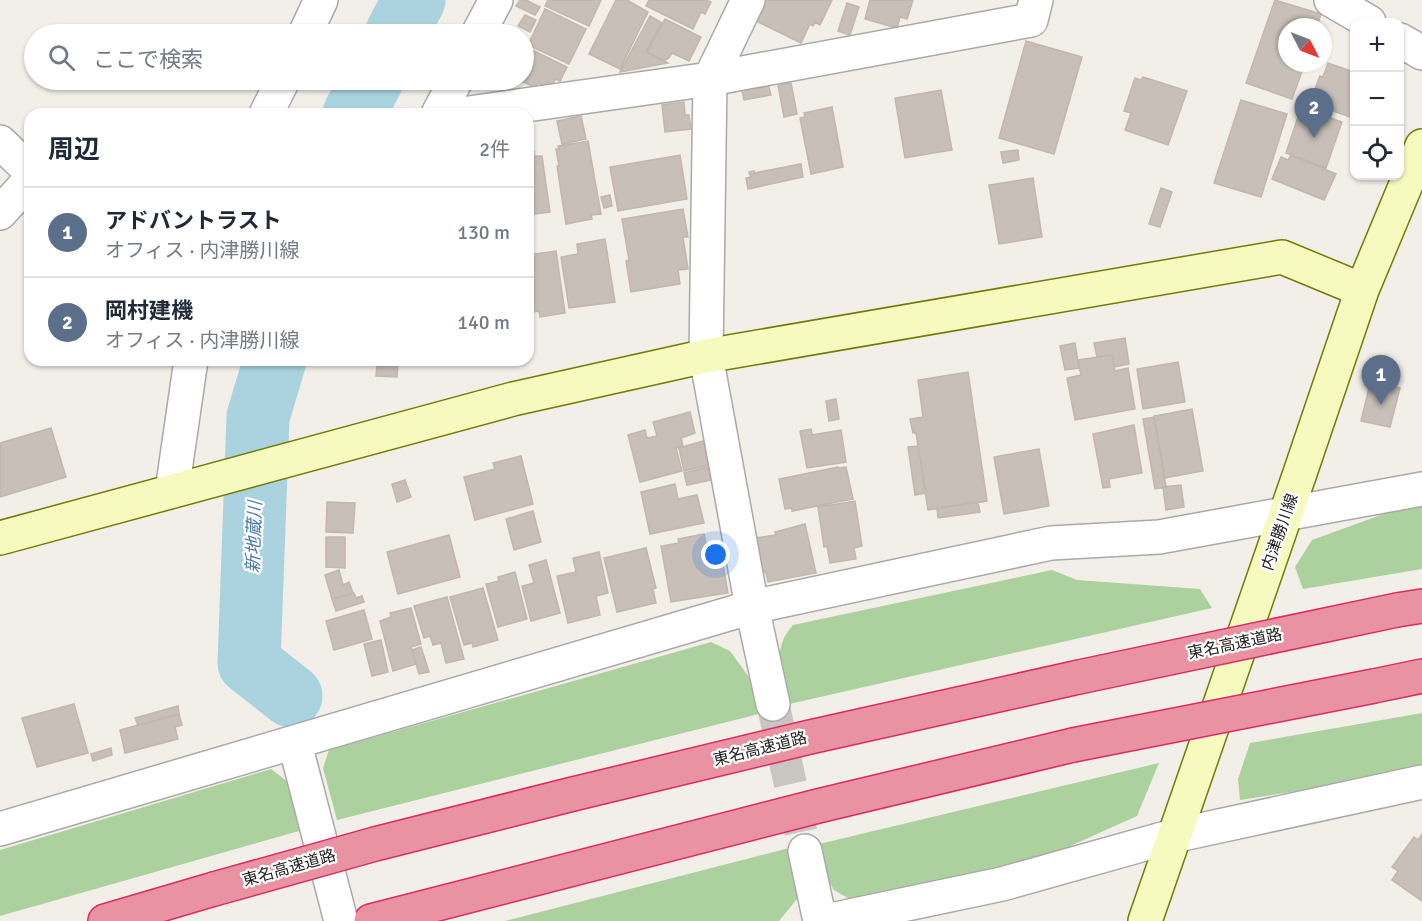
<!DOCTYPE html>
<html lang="ja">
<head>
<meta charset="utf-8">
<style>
	:root { --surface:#fff; --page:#f2f2f3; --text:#1f2937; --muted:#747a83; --line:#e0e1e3; --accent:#ea580c }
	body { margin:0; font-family:Signika,"Noto Sans JP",sans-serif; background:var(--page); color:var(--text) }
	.controls { position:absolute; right:18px; top:18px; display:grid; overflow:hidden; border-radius:12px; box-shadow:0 2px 4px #0004 }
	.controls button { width:54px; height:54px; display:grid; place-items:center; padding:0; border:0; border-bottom:2px solid var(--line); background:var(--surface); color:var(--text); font:30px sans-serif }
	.compass { position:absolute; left:1278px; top:18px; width:54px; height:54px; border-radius:50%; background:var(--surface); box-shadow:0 2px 4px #0004; rotate:132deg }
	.you { position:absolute; left:716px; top:555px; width:21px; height:21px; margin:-15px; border:4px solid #fff; border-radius:50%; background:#1a73e8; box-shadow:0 0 0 9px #1a73e833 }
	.badge { display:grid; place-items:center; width:39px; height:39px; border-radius:50%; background:var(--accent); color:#fff; font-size:20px; font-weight:700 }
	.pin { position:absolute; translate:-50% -50px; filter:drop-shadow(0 2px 3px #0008) }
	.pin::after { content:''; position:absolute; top:32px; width:21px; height:18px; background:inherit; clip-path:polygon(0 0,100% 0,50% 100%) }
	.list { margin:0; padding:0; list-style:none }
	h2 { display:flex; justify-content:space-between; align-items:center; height:78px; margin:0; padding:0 24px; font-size:26px }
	h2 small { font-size:20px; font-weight:400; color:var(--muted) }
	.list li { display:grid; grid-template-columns:39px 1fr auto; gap:18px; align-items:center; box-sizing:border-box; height:90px; padding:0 24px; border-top:2px solid var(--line) }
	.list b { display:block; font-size:22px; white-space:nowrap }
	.list p { margin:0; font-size:20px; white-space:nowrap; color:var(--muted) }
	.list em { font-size:20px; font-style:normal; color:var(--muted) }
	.icon { flex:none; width:33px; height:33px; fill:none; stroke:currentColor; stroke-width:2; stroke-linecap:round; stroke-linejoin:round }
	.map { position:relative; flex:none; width:1422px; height:921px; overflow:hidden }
	.search { position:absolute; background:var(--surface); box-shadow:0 2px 4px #0004; left:24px; top:24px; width:510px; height:66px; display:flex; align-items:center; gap:15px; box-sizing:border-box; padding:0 21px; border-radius:33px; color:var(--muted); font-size:22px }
	.panel { position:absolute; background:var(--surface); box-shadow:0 2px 4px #0004; left:24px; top:108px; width:510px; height:258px; border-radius:18px }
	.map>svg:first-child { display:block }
	.forest { fill:#add19e }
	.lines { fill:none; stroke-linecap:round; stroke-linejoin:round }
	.river { stroke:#aad3df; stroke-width:63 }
	.building { fill:#c7bfb8; stroke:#c4b6ab; stroke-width:1.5 }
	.street-tunnel { stroke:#c8c6c1; stroke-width:33; stroke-dasharray:33 16; stroke-linecap:butt }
	.street-casing { stroke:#a9a9a9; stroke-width:36 }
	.secondary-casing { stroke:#707d05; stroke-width:36 }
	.highway-casing { stroke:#dc2a67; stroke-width:36 }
	.street { stroke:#fff; stroke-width:33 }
	.secondary { stroke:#f7fabf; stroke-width:33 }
	.highway { stroke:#e892a2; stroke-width:33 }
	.highway-bridge-casing { stroke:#dc2a67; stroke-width:36; stroke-linecap:butt }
	.highway-bridge { stroke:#e892a2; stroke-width:33 }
	.labels { text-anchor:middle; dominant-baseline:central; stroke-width:4.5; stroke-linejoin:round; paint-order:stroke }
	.street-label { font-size:16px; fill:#222; stroke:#fff }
	.water-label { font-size:18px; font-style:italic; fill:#4a7aab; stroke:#fff }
</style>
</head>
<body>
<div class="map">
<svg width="1422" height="921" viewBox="0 0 1422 921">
	<rect width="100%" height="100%" fill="#f2efe9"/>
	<path class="forest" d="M1422,500V569L1303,589L1295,567L1312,540Z
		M1052,570L1077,580L1200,589L1212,608L785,705C781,676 771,649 793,625Z
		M711,642L730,651L751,680L759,714L337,820L323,768L329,750Z
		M1422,713V771L1240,800L1238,779L1250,743Z
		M1159,763L1137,816L1015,871L863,907L834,890L818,863L815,845Z
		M271,769L288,782L299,831L0,916V850Z
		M793,847L800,869L797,899L779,921H505Z"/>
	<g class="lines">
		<path class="river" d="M396,34L414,0
			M354,114L372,80
			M275,360L258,417L249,663L291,696"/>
	</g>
	<path class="building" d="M520,0H526L540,7L535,15L516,6Z
		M548,0H601L589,26L545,6Z
		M616,0H627L648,12L620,69L589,54Z
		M649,0H706L711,2L705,14L701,12L693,29L646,6Z
		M764,0H832L820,25L815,22L813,26L810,24L801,43L754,20Z
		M870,0H913L907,19L900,17L897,28L865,19Z
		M1275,0L1321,14L1317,27H1287V63H1305L1292,99L1246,83Z
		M847,3L859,7L850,35L838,31Z
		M545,9L586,29L569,64L528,45Z
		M525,15L536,20L530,32L518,26Z
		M650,16L662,23L646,52L668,63L620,72Z
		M665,19L701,37L689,61L672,53L669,58L663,61L647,52Z
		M1026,41L1082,57L1054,154L999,138Z
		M524,46L567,67L560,81L555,79L553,85L547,82L545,86L538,83L536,88L519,80H524Z
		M1328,63L1354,72L1352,86H1354L1353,118L1313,104L1315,98L1312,97L1320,76L1323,77Z
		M1143,77L1187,91L1168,145L1125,130L1131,113L1124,111L1135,78L1141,80Z
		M791,83L797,114L784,117L778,85Z
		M768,84L771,95L744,100L742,90Z
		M941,90L952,150L905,158L895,98Z
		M1241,100L1287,114L1261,197L1214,183Z
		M684,102L685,115H689L691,129L665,132L662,105Z
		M832,107L843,167L811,174L800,118L805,117L804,113Z
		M1301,108L1342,122L1326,168L1286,153Z
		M581,116L586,139L562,144L557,121Z
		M588,141L601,214L591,215L592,219L566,224L557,166H559L556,149H559L558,146Z
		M1018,150L1019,160L1003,163L1001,152Z
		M534,151V156H542L550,212L528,215V152Z
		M680,155L687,199L618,211L610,167Z
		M1291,155L1336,174L1324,200L1272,179L1281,157L1288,160Z
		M801,164L803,177L748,189L746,178L751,177L749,172L754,171V173Z
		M1033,178L1042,237L999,244L989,185Z
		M1161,188L1172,192L1160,227L1149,224Z
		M610,195L612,206L604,208L601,197Z
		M683,209L688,237H683L688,269L678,270L680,284L631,292L626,261L629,260L622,219Z
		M605,239L615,302L569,308L561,257L578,254L577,244Z
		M556,251L565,313L540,317L539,311L528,313V255Z
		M1125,338L1129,364L1114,367L1112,355L1097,357L1094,343Z
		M1075,343L1079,368L1065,370L1060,346Z
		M1112,355L1115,371L1128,368L1135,409L1075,420L1067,378L1081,375L1078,360Z
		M361,360H398L397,377L376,376L377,365L361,364Z
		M1178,362L1185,402L1143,409L1137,369Z
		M1373,371L1399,378L1396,387L1400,388L1390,427L1361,421Z
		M968,372L987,501L928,510L916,433H913L910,419L923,417L918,380Z
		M836,399L839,419L829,421L826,401Z
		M1192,409L1203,471L1165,478L1154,416Z
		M690,412L695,433L681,438L683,446L676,448L682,471L640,482L628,435L645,430L647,438L657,436L653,422Z
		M1154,417L1166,487L1155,489L1143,419Z
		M1134,425L1142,473L1109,479L1110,487L1103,488L1093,434Z
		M51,428L66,477L0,497V443Z
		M811,429L812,435L841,430L846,462L807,468L800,431Z
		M703,441L709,465L684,471L679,448Z
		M918,446L926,493L915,495L908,447Z
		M1039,449L1049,506L1004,514L994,457Z
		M521,456L533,504L475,520L464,477L495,469L493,463Z
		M708,467L711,480L687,485L684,473Z
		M838,467L839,468L846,467L853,499L792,511V508L785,509L779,479Z
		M405,480L411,497L397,502L392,484Z
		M675,484L678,499L697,495L704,523L650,534L641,492Z
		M1181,485L1184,507L1166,510L1163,487Z
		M855,501L862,546L854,548L856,559L830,563L827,546L824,547L818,507Z
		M327,502L355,503L353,533L326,532Z
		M978,502L980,512L938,518L937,508Z
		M533,511L541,542L514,550L506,519Z
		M805,524L816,573L768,582L766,572L762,573L756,538L776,535L775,532Z
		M704,534L706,544L719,542L728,593L671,602L661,546L679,543L678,539Z
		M449,535L460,577L398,594L387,552Z
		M326,537H345V568L326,567Z
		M646,548L656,588L653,589L656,603L617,612L604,558Z
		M599,552L608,593L596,596L600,615L568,623L557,576L576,572L573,558Z
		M546,560L560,613L531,621L522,586L534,583L529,565Z
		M339,570L343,585L349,582L353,593L332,599L325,575Z
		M515,572L527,619L498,627L486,584L499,581L498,577Z
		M483,588L498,640L473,647L472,643L464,645L450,597Z
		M354,593L356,598L362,596L364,602L336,611L332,599Z
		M447,597L464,659L446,663L441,643L433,645L430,636L424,638L414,606Z
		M411,608L421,644L411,647L416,664L393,671L380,621L391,617L390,613Z
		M364,610L372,639L334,650L326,621Z
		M381,640L388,672L372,676L364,644Z
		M421,647L429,672L419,674L412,650Z
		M74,704L88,753L37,767L22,718Z
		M178,706L179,714L138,725L135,718Z
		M179,714L182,725L175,727L178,739L125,753L120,730Z
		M111,748L112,755L93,761L91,754Z
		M1422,834V901L1392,880L1398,871L1392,867L1414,837L1418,840Z"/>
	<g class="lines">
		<path class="street-tunnel" d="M773,704L805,851"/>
		<defs>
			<path id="street" d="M748,0L710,79L706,356L752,607L773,704
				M1331,0L1369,22
				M305,34L321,0
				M478,34L496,0
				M1400,40L1422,53
				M266,114L283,80
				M438,114L456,80
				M462,114L710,79L1031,20L1036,0
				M0,142L30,171
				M0,213L30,180
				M172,491L191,360
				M295,744L341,921
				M0,829L752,607L1051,543L1159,537L1422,489
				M805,851L820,921
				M826,921L1002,884L1173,836L1422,782"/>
			<path id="secondary" d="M0,538L513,399L706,356L1282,257L1362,290
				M1145,921L1300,473L1362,290L1422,146"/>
			<path id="highway" d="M1397,610L1422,606
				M1374,686L1422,676
				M573,794L810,737L1079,677
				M105,921L214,889
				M371,921L818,806L1073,745"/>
		</defs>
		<use href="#street" class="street-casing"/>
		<use href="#secondary" class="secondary-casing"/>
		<use href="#highway" class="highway-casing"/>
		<use href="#street" class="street"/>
		<use href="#secondary" class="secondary"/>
		<use href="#highway" class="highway"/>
		<defs>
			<path id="highway-bridge" d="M1079,677L1397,610
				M1073,745L1374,686
				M214,889L375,844L573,794"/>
		</defs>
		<use href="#highway-bridge" class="highway-bridge-casing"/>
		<use href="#highway-bridge" class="highway-bridge"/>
	</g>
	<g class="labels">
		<g class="street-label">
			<text transform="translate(1280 532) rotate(-71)">内津勝川線</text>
			<text transform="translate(1235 644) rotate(-12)">東名高速道路</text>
			<text transform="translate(760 749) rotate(-14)">東名高速道路</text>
			<text transform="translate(289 868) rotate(-16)">東名高速道路</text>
		</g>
		<g class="water-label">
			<text transform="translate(254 537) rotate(-88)">新地蔵川</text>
		</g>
	</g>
</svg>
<div class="controls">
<button>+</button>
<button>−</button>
<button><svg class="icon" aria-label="locate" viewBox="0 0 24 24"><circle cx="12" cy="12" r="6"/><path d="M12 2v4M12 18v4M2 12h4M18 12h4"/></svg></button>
</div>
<svg class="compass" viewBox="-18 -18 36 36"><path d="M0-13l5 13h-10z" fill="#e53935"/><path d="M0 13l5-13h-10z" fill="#747a83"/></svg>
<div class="you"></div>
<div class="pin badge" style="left:1381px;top:405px;background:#5c6f8a">1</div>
<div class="pin badge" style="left:1314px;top:138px;background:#5c6f8a">2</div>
<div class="search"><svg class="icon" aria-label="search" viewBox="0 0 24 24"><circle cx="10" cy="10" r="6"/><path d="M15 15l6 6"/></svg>ここで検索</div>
<section class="panel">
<h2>周辺<small>2件</small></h2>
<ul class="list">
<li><span class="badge" style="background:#5c6f8a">1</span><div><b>アドバントラスト</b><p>オフィス · 内津勝川線</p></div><em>130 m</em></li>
<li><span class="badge" style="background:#5c6f8a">2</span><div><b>岡村建機</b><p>オフィス · 内津勝川線</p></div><em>140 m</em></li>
</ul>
</section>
</div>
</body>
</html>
